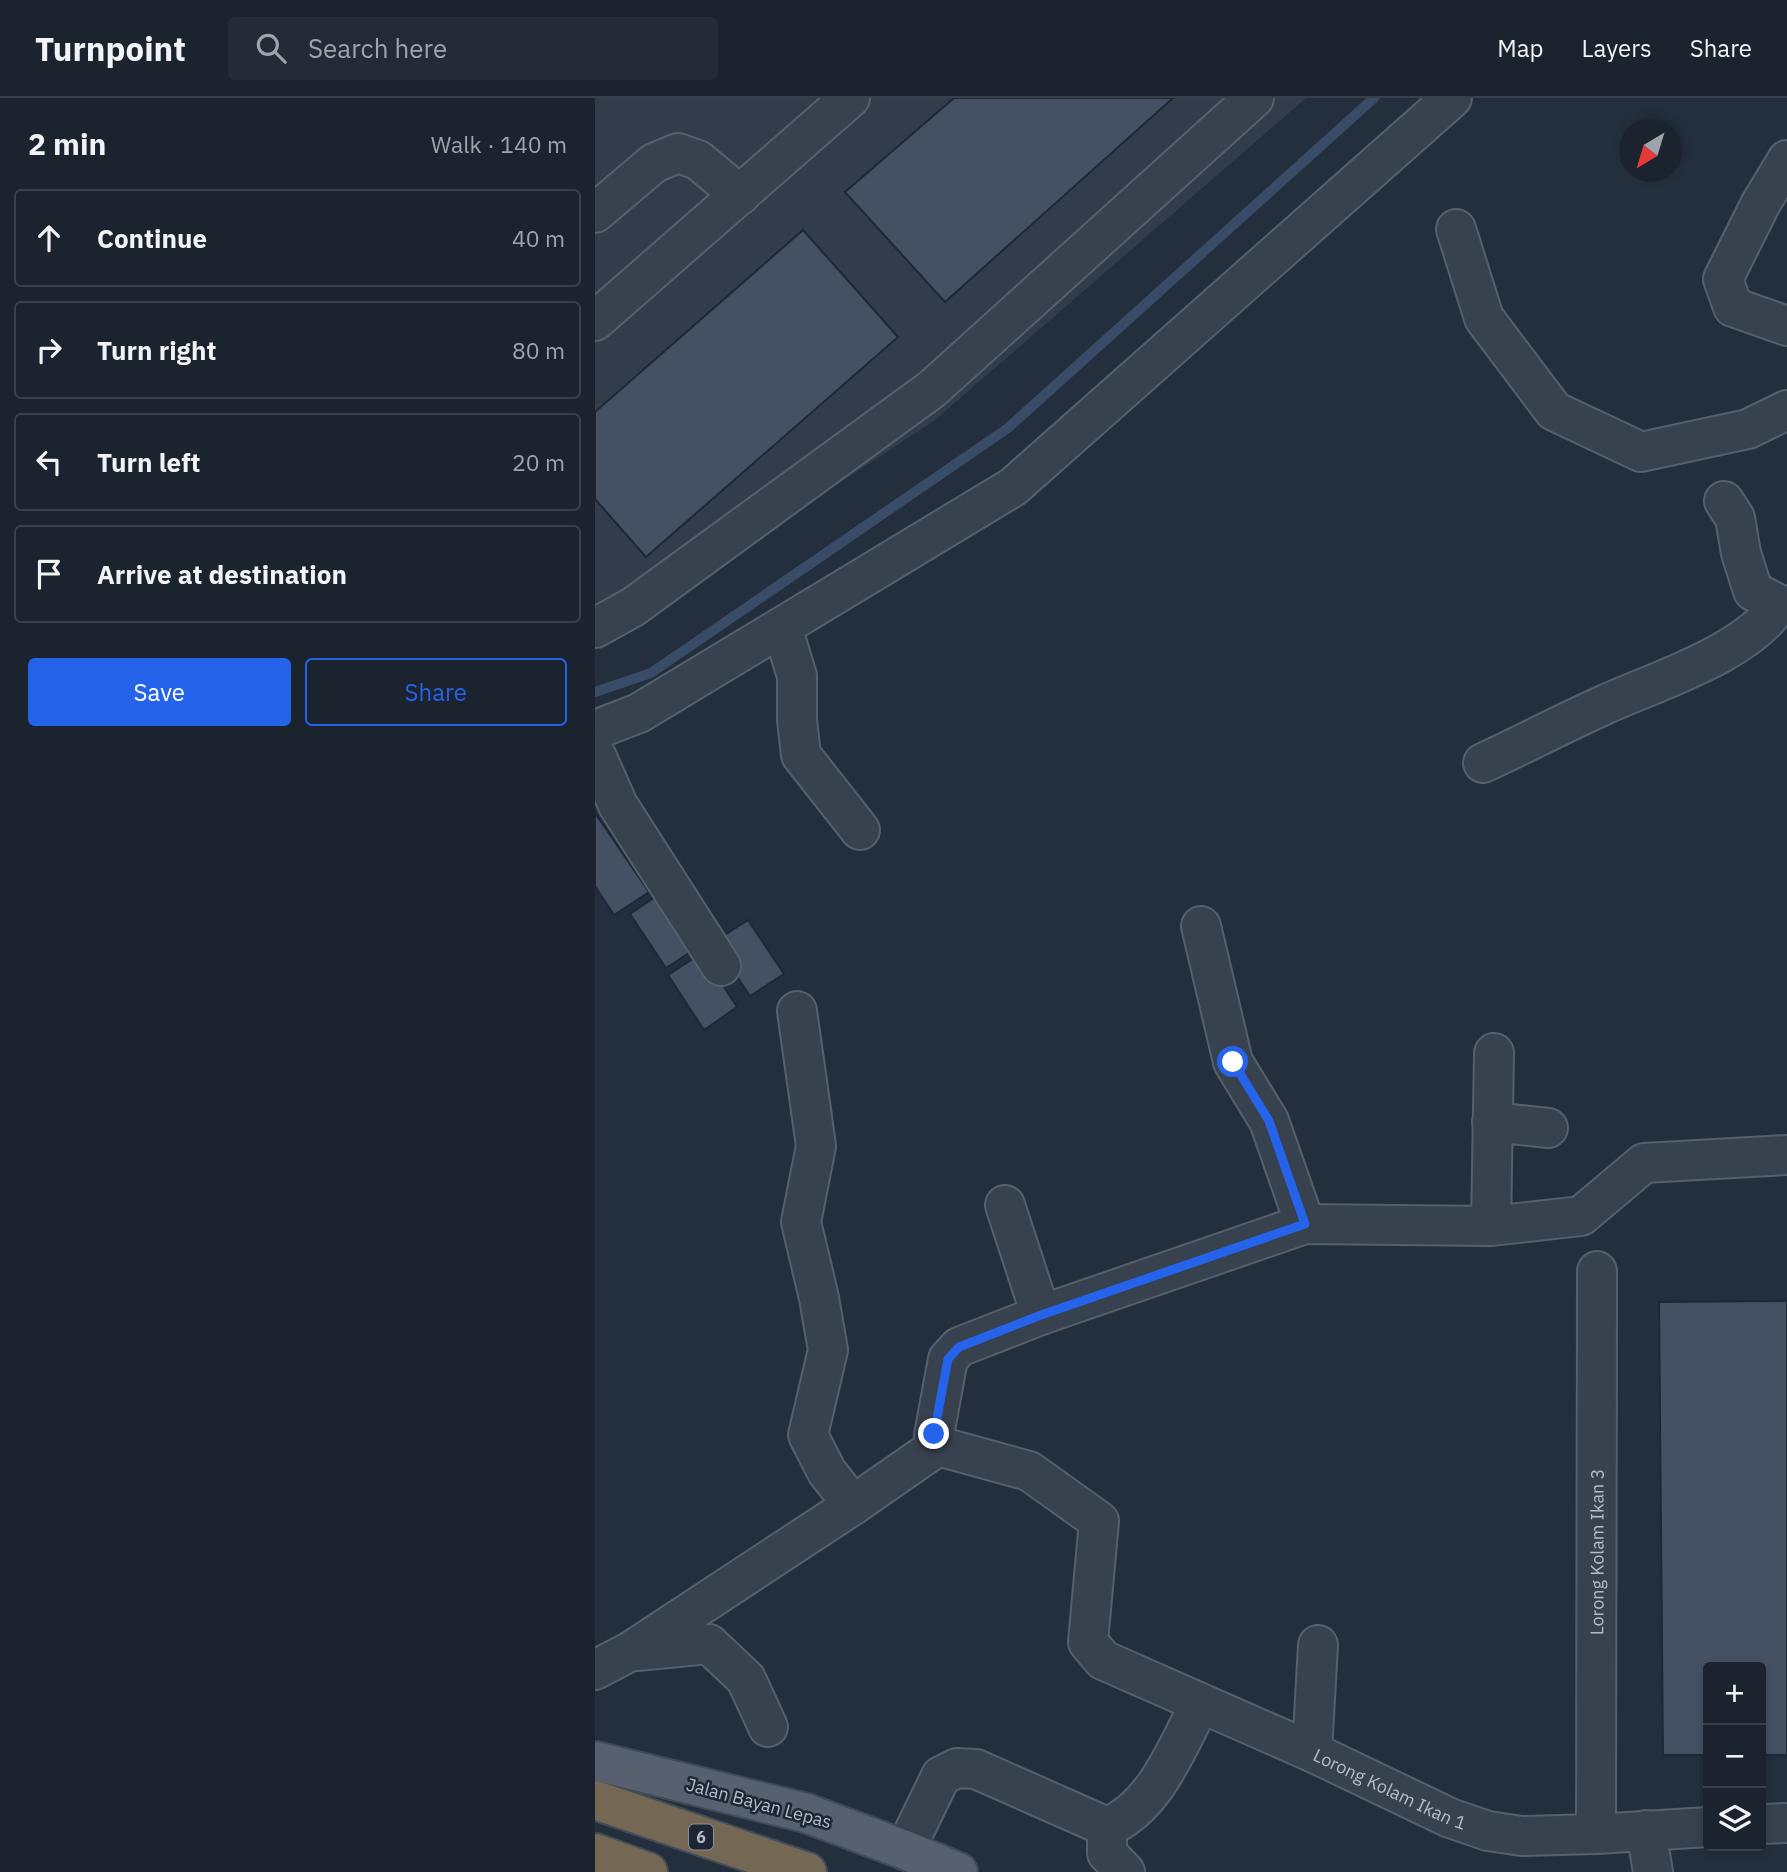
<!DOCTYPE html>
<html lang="en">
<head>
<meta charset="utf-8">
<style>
	:root { --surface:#1b232e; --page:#242b36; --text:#f1f3f6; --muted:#a0a4aa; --line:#39404a; --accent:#2563eb }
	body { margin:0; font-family:"IBM Plex Sans",sans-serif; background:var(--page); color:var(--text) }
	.controls { position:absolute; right:21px; bottom:21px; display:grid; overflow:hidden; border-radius:7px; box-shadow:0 4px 10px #0003 }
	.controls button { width:63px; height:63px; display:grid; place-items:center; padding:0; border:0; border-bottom:2px solid var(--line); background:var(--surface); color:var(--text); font:35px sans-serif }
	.compass { position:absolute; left:1024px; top:21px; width:63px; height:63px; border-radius:50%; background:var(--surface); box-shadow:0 4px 10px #0003; rotate:218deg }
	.stop { position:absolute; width:21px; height:21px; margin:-16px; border:5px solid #2563eb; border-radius:50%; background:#fff }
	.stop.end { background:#2563eb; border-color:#fff; box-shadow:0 2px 7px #0008 }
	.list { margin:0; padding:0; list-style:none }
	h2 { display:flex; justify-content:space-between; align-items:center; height:91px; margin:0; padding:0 28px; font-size:30px }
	h2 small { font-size:23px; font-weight:400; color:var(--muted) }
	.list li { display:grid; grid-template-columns:46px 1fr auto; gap:21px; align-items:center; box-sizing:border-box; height:98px; margin:0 14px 14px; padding:0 14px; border:2px solid var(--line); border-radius:7px }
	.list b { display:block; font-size:26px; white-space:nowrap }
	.list em { font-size:23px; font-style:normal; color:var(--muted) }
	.actions { display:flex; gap:14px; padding:21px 28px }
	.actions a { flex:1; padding:16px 0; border:2px solid var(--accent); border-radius:7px; text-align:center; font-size:24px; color:var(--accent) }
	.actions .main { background:var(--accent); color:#fff }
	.icon { flex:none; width:38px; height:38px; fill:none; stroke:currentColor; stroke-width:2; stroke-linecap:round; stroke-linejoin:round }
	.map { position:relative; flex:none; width:1192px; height:1774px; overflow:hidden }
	header { display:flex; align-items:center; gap:42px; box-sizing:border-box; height:98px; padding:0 35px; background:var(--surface); border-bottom:2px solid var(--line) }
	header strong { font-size:33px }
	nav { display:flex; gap:38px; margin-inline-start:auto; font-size:24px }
	.search { width:490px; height:63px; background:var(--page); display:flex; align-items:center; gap:18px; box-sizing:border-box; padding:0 24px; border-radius:7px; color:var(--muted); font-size:26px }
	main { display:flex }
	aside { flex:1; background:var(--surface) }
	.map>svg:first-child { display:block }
	.airport { fill:#323c4b }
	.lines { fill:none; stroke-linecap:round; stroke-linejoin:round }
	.stream { stroke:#394c67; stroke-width:10 }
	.building { fill:#455162; stroke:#1f2835; stroke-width:2 }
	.minor-casing { stroke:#565f6c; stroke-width:42 }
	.major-casing { stroke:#414a57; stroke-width:42 }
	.highway-casing { stroke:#434c59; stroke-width:42 }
	.minor { stroke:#38414e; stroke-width:38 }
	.major { stroke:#56606e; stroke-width:38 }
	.highway { stroke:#746855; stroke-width:38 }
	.route { stroke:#2563eb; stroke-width:9 }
	.labels { text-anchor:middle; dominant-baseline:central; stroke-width:5; stroke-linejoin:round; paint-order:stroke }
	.shield { fill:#1d2633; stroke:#878f9c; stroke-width:2 }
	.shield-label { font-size:16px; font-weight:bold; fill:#b4bcc9 }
	.street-label { font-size:18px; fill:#b4bcc9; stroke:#1d2633 }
</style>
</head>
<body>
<header>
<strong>Turnpoint</strong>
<div class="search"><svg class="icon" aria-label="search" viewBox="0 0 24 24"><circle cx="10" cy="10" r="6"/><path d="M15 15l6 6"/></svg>Search here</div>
<nav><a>Map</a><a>Layers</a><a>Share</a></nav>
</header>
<main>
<aside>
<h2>2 min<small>Walk · 140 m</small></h2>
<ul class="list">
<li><svg class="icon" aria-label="ahead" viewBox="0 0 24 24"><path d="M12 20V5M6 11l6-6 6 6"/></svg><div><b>Continue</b></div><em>40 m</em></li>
<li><svg class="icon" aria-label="right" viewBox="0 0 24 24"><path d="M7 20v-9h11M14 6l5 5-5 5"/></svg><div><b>Turn right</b></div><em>80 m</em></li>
<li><svg class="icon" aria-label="left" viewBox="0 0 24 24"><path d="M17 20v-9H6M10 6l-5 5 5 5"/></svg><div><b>Turn left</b></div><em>20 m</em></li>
<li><svg class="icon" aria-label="arrive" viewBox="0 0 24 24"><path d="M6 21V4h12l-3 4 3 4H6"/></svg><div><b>Arrive at destination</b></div></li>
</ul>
<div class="actions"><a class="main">Save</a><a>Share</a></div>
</aside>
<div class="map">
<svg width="1192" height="1774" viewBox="0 0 1192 1774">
	<rect width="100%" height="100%" fill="#242f3e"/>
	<path class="airport" d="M0,0H711L339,323L26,528L0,538Z"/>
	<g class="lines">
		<path class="stream" d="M0,594L56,575L413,330L779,0"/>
	</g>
	<path class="building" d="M359,0H578L350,204L250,94Z
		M208,132L303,239L51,459L0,401V314Z
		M0,715L54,794L19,817L0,788Z
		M69,793L105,848L71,870L35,816Z
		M153,822L189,876L155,898L119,844Z
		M107,855L142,909L109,932L73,877Z
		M1192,1203V1657H1166V1569H1113V1657H1068L1064,1204Z"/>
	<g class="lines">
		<defs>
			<g id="minor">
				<path d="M1192,62L1166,105L1128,181L1138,209L1192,228"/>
				<path d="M0,115L59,65L83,55L103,62L145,97"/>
				<path d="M861,131L889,220L959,313L1046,354L1153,331L1192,312"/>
				<path d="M0,223L255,0"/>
				<path d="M1129,403L1140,420L1146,455L1158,493L1183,506L1192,508"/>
				<path d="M187,529L202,578V622L206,657L265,732"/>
				<path d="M0,530L38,509L337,291L659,0"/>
				<path d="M0,632L44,615L418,389L857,0"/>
				<path d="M0,655L23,707L126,868"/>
				<path d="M888,665C929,646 969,625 1009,607C1059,584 1156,554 1183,506"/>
				<path d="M606,828L638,964L674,1023L710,1126"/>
				<path d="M202,913L221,1048L206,1124L224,1200L233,1252L213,1337L232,1374L258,1407"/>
				<path d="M897,1024L953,1030"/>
				<path d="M410,1107L446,1217"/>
				<path d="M896,1128L899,955"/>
				<path d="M343,1348L339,1337L353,1261L364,1249L446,1217L710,1126L896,1128L986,1118L1049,1065L1192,1057"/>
				<path id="s1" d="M343,1348L434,1373L504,1423L493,1544L508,1562L717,1654L855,1720L893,1733L927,1738L1001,1736L1113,1729"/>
				<path d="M42,1553L114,1546L151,1581L173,1629"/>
				<path d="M0,1572L36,1553L258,1407L343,1348"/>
				<path d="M717,1654L723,1547"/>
				<path d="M1166,1726L1192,1725"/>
				<path d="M512,1729V1755L530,1774"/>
				<path d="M1051,1732L1058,1774"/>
				<path id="s2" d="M1001,1736L1002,1173"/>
				<path d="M310,1752L346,1678L362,1670L381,1671L512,1729C560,1710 582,1649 605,1606"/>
			</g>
			<path id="major" d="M0,1663L211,1715L310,1752L363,1774"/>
			<path id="highway" d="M0,1702L212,1774
				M0,1755L53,1774"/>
		</defs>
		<use href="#minor" class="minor-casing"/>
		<use href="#major" class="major-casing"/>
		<use href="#highway" class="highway-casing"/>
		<use href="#minor" class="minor"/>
		<use href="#major" class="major"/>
		<use href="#highway" class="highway"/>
	</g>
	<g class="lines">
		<path class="route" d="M339,1336L353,1261L364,1249L446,1217L710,1126L674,1023L638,964"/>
	</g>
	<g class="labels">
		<rect class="shield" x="94" y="1726.5" width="24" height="25" rx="5"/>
		<g class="shield-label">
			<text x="106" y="1739">6</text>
		</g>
		<g class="street-label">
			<text stroke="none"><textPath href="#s2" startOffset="282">Lorong Kolam Ikan 3</textPath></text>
			<text stroke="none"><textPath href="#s1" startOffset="640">Lorong Kolam Ikan 1</textPath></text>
			<text transform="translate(164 1705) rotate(15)">Jalan Bayan Lepas</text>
		</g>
	</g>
</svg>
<div class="controls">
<button>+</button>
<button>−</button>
<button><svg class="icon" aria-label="layers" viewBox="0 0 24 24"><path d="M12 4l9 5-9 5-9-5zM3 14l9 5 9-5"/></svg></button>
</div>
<svg class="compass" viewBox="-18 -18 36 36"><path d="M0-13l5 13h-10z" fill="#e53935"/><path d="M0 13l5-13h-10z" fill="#a0a4aa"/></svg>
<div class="stop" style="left:638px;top:964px"></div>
<div class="stop end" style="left:339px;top:1336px"></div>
</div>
</main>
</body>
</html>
